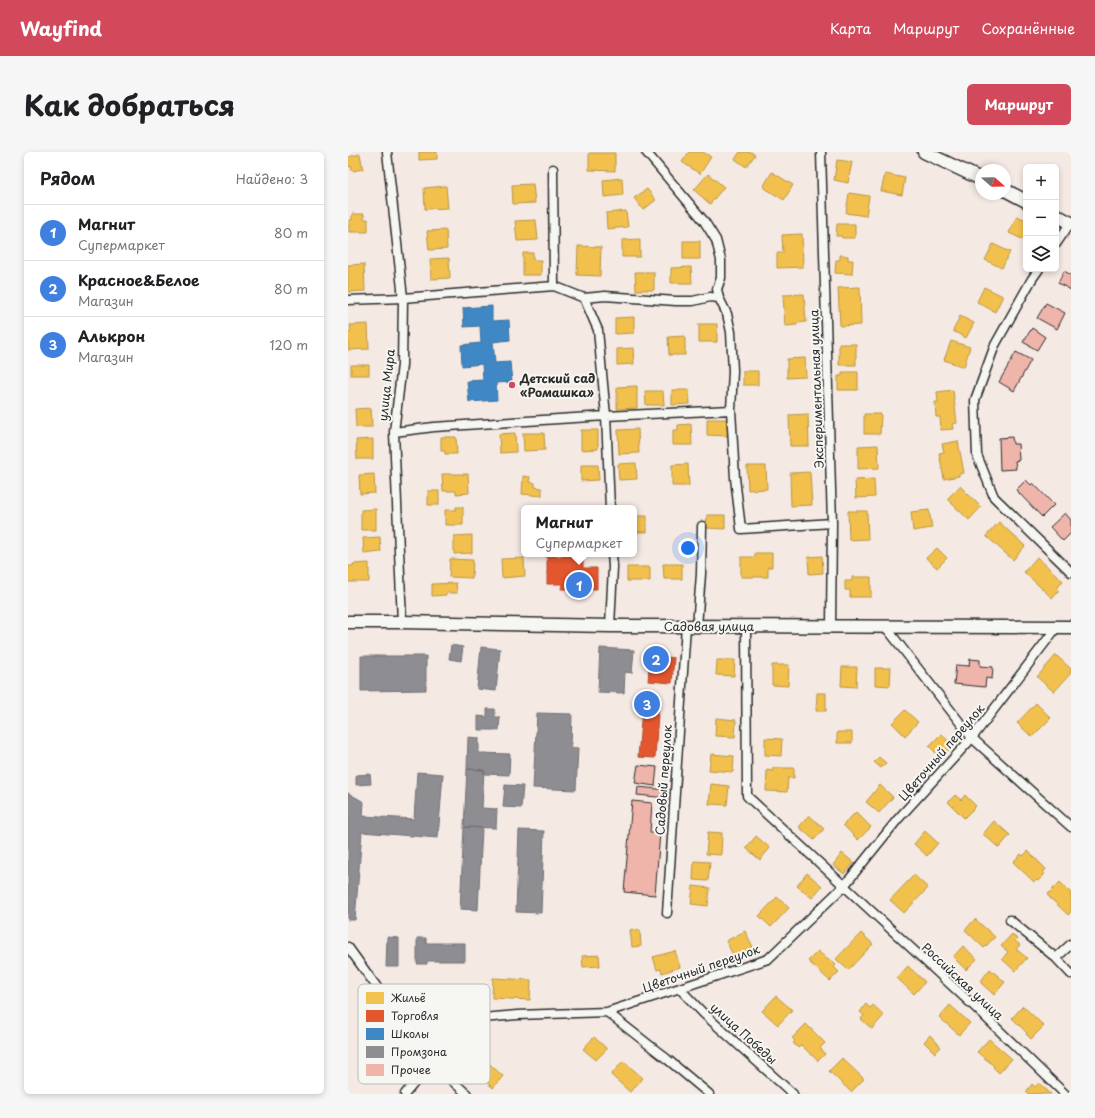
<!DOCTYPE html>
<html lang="ru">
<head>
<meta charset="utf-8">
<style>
	:root { --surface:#fff; --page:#f6f6f6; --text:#202124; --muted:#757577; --line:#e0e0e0; --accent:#d1495b }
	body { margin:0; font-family:"Playpen Sans",sans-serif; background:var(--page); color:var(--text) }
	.controls { position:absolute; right:12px; top:12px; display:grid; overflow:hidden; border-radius:6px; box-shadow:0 2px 6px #0003 }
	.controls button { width:36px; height:36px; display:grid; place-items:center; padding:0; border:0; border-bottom:1px solid var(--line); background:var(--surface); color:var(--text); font:20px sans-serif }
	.compass { position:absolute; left:627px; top:12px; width:36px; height:36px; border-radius:50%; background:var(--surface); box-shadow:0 2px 6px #0003; rotate:110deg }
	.you { position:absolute; left:340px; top:396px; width:14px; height:14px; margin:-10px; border:3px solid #fff; border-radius:50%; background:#1a73e8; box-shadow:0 0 0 6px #1a73e833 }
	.badge { display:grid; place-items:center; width:26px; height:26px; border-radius:50%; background:var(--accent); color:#fff; font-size:13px; font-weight:700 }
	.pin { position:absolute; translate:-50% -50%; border:2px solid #fff; box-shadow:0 1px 4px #0006 }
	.popup { position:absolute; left:173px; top:353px; width:116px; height:52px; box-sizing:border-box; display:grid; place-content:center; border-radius:6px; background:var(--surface); filter:drop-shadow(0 1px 3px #0005); font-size:13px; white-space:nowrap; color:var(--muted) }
	.popup b { font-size:15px; color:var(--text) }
	.popup::after { content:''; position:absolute; left:50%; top:100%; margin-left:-8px; border:8px solid transparent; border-top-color:var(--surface) }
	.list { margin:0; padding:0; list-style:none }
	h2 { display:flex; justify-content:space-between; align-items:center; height:52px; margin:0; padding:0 16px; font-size:17px }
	h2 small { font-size:13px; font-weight:400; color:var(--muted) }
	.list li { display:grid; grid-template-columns:26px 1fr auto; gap:12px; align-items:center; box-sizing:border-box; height:56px; padding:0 16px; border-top:1px solid var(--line) }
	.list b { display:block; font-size:15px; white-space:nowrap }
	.list p { margin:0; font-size:13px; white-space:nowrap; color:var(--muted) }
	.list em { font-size:13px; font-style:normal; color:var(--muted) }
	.icon { flex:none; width:22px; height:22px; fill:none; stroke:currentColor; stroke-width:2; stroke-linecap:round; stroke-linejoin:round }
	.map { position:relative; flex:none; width:723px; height:942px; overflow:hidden; border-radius:6px }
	header { display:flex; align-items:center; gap:24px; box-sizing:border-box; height:56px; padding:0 20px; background:var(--accent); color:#fff }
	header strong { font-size:19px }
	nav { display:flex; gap:22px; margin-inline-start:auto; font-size:14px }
	.intro { display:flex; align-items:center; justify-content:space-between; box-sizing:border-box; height:96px; padding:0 24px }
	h1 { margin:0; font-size:28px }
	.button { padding:10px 18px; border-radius:6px; background:var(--accent); color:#fff; font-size:14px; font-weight:700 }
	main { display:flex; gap:24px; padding:0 24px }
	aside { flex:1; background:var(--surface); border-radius:6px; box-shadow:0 2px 6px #0003 }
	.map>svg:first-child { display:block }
	.homes { fill:#f2c14e; stroke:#b69444 }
	.shops { fill:#e4572e; stroke:#ac4a2d }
	.schools { fill:#3f88c5; stroke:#396c97 }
	.industry { fill:#8d8d92; stroke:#707073 }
	.building { fill:#efb5aa; stroke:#2b2b2b }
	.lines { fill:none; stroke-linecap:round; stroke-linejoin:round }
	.street-casing { stroke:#2b2b2b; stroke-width:11 }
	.secondary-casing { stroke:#2b2b2b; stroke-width:15 }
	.street { stroke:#f6f6f2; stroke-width:8 }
	.secondary { stroke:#f6f6f2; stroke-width:12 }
	.poi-dot { fill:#d1495b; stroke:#f6f6f2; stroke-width:1.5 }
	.labels { text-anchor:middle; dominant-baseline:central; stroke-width:4; stroke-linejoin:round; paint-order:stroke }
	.poi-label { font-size:12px; font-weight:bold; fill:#2b2b2b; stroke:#f6f6f2; text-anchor:start }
	.street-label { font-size:12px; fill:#2b2b2b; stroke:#f6f6f2 }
	.key { fill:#f6f6f2; stroke:#b9b9b6; stroke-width:1 }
	.key-label { font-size:11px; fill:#2b2b2b }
</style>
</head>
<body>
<header>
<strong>Wayfind</strong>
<nav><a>Карта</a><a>Маршрут</a><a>Сохранённые</a></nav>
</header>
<div class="intro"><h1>Как добраться</h1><a class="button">Маршрут</a></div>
<main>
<aside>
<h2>Рядом<small>Найдено: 3</small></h2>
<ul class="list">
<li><span class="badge" style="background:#3f7fe0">1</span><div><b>Магнит</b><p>Супермаркет</p></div><em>80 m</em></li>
<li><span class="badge" style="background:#3f7fe0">2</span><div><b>Красное&amp;Белое</b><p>Магазин</p></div><em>80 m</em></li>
<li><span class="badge" style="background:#3f7fe0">3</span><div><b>Алькрон</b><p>Магазин</p></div><em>120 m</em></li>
</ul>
</aside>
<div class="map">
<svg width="723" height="942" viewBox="0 0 723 942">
	<rect width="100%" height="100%" fill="#f5e9e4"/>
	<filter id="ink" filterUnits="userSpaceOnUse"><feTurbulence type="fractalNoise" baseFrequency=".025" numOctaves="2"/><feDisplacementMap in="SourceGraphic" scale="8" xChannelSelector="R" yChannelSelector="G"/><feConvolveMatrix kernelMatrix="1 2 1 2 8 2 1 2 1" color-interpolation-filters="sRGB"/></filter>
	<g filter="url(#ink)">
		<path class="homes" d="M71,0H89V7L71,8Z
			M341,0H355L363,5L352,22L334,10Z
			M392,0H403L407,3L398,15L387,7Z
			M241,1H267V19L241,18Z
			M12,2L15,17L4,19L3,14L0,15V5Z
			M489,8L504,10L500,31L486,28Z
			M424,20L445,33L436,48L415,35Z
			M360,22L376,35L362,52L346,38Z
			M537,22L557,26L554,43L533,39Z
			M274,26L275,43L256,45L255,28Z
			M185,32L187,51L165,52L164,33Z
			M98,34L100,56L77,57L76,36Z
			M299,37L308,48L295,58L286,46Z
			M501,41L521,44L518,64L498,61Z
			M278,59L280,75L259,77L258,61Z
			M4,62H16V67H20V80H1V68H4Z
			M669,64L678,68V89L661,81Z
			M188,68L190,88L169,89L167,69Z
			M489,72H507V86H494V84H488Z
			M98,78L99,97L81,98L79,79Z
			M454,82L455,115L429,116V101H435L434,83Z
			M292,87V105H274V88Z
			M335,89H352V107H335Z
			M645,92L662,100L654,116L637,108Z
			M230,94L253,95L252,124L229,123Z
			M175,101H185V108H193V123H175Z
			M492,103L500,104V108H505L504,122L487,121L488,108H492Z
			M101,106L102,126L83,127L82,107Z
			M16,112L17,139L0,140V113Z
			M343,115L344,131H323V116Z
			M287,120H306V138H288Z
			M512,135L513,173L492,174L490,136Z
			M636,135L655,144L647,160L629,150Z
			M456,142L458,170L449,171V173L437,174L435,143Z
			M612,164L626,171L618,186L605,179Z
			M286,165V181L267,182V166Z
			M20,172L21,197L0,198V180L3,179L2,173Z
			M351,172H369V190H351Z
			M337,184V203H321L320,185Z
			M603,189L622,195L616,215L596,208Z
			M491,192H508V213H491Z
			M285,196L286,212L269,213V197Z
			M457,206L458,225L439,226V207Z
			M3,213H21V223H3Z
			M395,219H410V233H395Z
			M494,220H510V238H490V224H494Z
			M289,234V256L269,257V235Z
			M324,238H341L342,252L324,253Z
			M605,238L609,271L604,272L605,277L593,278L592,265H588L587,250H590L589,240Z
			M297,239H315L316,253H298Z
			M23,256L24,275H8L7,257Z
			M460,262L461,294H442L441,263Z
			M516,262H533L532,282H516Z
			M359,267H380V284L359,283Z
			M343,272L344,293H325V278H330V273Z
			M290,277L291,301L271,302L270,278Z
			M233,278H250V297L233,298Z
			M167,281L168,300L152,301L151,282Z
			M175,281H196L197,298L176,299Z
			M93,285H108L109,302H97V299H93Z
			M25,287V307H9L8,288Z
			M610,289L616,321L611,322V324L596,327L591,301L596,300L594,292Z
			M530,293L531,316L510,317V294Z
			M288,311L289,327L271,328L270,312Z
			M340,312L341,334H324V313Z
			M233,313H250L251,328L233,329Z
			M399,314H418L419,337L400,338Z
			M462,320L464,353L443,354L442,321Z
			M26,322L27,341L12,342L11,323Z
			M94,322H120L121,341L108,342V339H95Z
			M175,324L182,325L181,330L187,331V335L194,336V344L174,342Z
			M526,327L527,345L508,346L507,328Z
			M612,334L633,355L621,368L599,347Z
			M80,339H91V353H80Z
			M108,355H115V373H97V358H108Z
			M28,357V378H13V358Z
			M581,358L584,376L565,379L563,360Z
			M500,359H519L520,387L501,388Z
			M359,363H377V377L358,376Z
			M286,364H299V380H286Z
			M651,370L677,394L665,408L638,384Z
			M124,383V401L106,402V384Z
			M32,385L33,400L16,402L15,386Z
			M589,396L599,406L589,416L578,406Z
			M407,401H424V415H420V425H393V405H407Z
			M474,404L475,421L461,422L460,405Z
			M689,405L715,429L709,436L711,438L704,446L676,420Z
			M176,406L177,424L154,426L153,407Z
			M102,407L125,408L124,426L101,425Z
			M21,411V430H0V414H5V412Z
			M315,412H334V427H316Z
			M279,415H302V429H279Z
			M504,425H523V445H502V438H497V429H504Z
			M108,431L109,441H98V443L84,444V432Z
			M708,503L723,517V521L706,540L689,525Z
			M369,508H387L386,524L368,523Z
			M424,513H441L440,534L424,533Z
			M494,515H509L508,535L493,534Z
			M527,516H543L542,534L527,533Z
			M469,541H478V559H468Z
			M688,551L703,566L684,585L669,571Z
			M557,558L570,570L557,584L544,571Z
			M368,566L388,568L387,585L367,584Z
			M489,580H504V591H489Z
			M593,582L605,593L593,606L581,594Z
			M417,586L434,587L433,604L417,603Z
			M363,602L386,604L385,620L361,618Z
			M531,605L538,611L533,616L526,610Z
			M425,616H446V626H440L439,640L418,639L419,618L425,619Z
			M363,632L381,634L379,653L361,652Z
			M532,633L545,645L531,661L518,650Z
			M607,643L613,648L617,643L628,654L616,666L600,650Z
			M508,660L523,675L510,688L495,673Z
			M461,663L476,677L466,688L451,675Z
			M646,669L662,683L651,696L635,682Z
			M577,679L590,691L579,704L566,692Z
			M360,680L374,681L373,703L358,702Z
			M408,684L422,696L412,708L398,696Z
			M680,699L698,717L695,721L697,722L690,729L688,728L686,730L665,710L673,702L675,704Z
			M494,701L506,711L496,722L485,713Z
			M346,709L362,710L360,729L345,728Z
			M459,721L474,734L464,746L449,734Z
			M566,723L580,736L556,761L542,748Z
			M712,730L723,741V760L720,763L699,743Z
			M345,734L362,736L360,754L343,752Z
			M429,745L441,756L423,775L411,764Z
			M627,767L647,785L636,796L617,778Z
			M285,777V779L292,778L293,794L284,795L282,778Z
			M397,779L405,795L388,804V802L385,803L378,789Z
			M513,781L525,792L500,818L488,807Z
			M664,782L669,787L667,789L672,793L668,797L679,806L667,819L654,807L660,800L653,794Z
			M615,794L629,807L618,818L605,805Z
			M327,799L332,815L314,821L313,817L309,818L305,805Z
			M470,799L480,808L481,807L488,813L486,815L491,820L482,829L460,809Z
			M251,803L252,814L235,815L234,804Z
			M560,814L577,830L566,842L549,826Z
			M642,817L657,830L646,843L632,830Z
			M145,826L183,828L182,848L144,846Z
			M87,837H102L103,855L87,856Z
			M77,838V857L61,858L60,854H57L56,844H62L61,839Z
			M428,844L444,858L430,873L414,859Z
			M518,852L522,856L525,853L536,863L524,877L513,867L516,863L512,860Z
			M602,853L622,871L611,883L591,865Z
			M675,854L696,874L683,887L678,882L679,881L664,866Z
			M458,872L477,891L472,896L477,902L470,909L453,893L450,896L445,891L447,889L444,886Z
			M582,883L593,895L587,901L576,890Z
			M246,885L259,897L248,908L235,897Z
			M641,887L664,907L651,921L645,915L646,914L629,900Z
			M131,894L139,901L135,906L155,924L145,936L117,911Z
			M494,906L516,927L503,940L481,919Z
			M275,909L295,926L282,940L263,923Z
			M691,931L703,942H680L678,940L684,932L687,935Z"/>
		<path class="shops" d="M199,404H235V416H249V437H213L214,432H199Z
			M302,503L326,506L324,531L300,529Z
			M295,545L311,547L307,606L290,605Z"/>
		<path class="schools" d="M144,154V169L161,168L162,188L145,190L147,211L162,210L164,230L148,231L149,248L121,250L119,229L135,228L134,212L114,214L113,193L133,191L132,174L116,175L115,156Z"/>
		<path class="industry" d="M103,493L115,495L113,509L101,507Z
			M133,495L152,497L148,539L129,537Z
			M252,496L286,498L284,521L277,520L276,541L250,540Z
			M13,504H78V538L13,539Z
			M139,557H147V565H152L151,578H130V564L139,565Z
			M189,561L224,562L223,595L230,596L228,638L185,636Z
			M120,585L131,586V601L162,602L161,623L136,622V618L119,617Z
			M119,617L136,618L134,656L149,657L148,676L116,675Z
			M69,620L95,622L90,686L14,680L7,768H0V641L16,650L15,664L66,667Z
			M22,622L23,632L8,633V623Z
			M157,633L175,634L173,656L155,655Z
			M116,675L134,676L130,758L112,757Z
			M171,678L196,679L193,761L168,760Z
			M39,785L51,786V815H38Z
			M69,786H78V791H117V809H79V812H69Z"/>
		<path class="building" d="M716,119L723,123V138L710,131Z
			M698,151L717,161L709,177L689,166Z
			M684,176L697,185L689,198L675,190Z
			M668,200L683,208L666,239L651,230Z
			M664,285L665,292H670L671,308L667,309L668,317L652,318L651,286Z
			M678,328L683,333L685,331L706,353L694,365L668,338Z
			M717,361L723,368V381L715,389L702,375Z
			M622,507L632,508V514L645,515L644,527L638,526L637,535L606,532L608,513L621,514Z
			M290,613L309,615L307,634L287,631Z
			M290,635L320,638L319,646L289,643Z
			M284,649L304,651L302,681H312L307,743L276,740Z"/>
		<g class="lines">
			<defs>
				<path id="street" d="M39,0L55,146L54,213L46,280L54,470
					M473,0L484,371L483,474
					M205,17L206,134L236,146L250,178L258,264L262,356
					M708,92L723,70
					M691,117L684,127L647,193L627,248L629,303L646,345L723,420
					M236,146L257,144L328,149H345L362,145L371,146L369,137L373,126V108L368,88L356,69L298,0
					M371,146L379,162L383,180L385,219L383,258L387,326L393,377L484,371
					M0,148L55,146L206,134
					M46,280L86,275L258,264L383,258
					M262,474L265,415L264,402
					M349,474L353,422L354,374
					M398,474L399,644L628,856L717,942
					M537,474L624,586L723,675
					M319,761L338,474
					M662,768L708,806
					M723,792L708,806L723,822
					M0,795L83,910L119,942
					M332,837L356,862L445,942
					M259,860L319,907L361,942
					M57,942L108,881L120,870L134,866L169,863L259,860L420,807L496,734L550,667L624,586L709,475"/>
				<path id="secondary" d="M576,0L633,27
					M657,38L678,49
					M708,63L723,71
					M0,470H54L262,474L723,475"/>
			</defs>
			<use href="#street" class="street-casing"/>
			<use href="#secondary" class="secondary-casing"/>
			<use href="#street" class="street"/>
			<use href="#secondary" class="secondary"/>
		</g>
	</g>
	<circle class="poi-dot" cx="164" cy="233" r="4"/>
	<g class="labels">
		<g class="poi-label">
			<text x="172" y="226">Детский сад<tspan x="172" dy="14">«Ромашка»</tspan></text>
		</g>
		<g class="street-label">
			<text transform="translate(38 233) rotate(-84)">улица Мира</text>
			<text transform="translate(468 237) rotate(-92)">Экспериментальная улица</text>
			<text x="361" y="474">Садовая улица</text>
			<text transform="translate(593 600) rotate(-49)">Цветочный переулок</text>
			<text transform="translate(315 628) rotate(-86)">Садовый переулок</text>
			<text transform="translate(353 816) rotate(-19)">Цветочный переулок</text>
			<text transform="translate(615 829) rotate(43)">Российская улица</text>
			<text transform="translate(396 881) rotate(42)">улица Победы</text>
		</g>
	</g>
	<rect x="10" y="832" width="132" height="100" rx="6" class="key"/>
	<rect x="18" y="840" width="18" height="12" fill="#f2c14e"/>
	<rect x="18" y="858" width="18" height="12" fill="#e4572e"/>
	<rect x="18" y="876" width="18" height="12" fill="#3f88c5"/>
	<rect x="18" y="894" width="18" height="12" fill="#8d8d92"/>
	<rect x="18" y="912" width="18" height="12" fill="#efb5aa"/>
	<g class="key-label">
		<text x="43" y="850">Жильё</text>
		<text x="43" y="868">Торговля</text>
		<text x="43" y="886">Школы</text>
		<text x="43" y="904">Промзона</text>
		<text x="43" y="922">Прочее</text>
	</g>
</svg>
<div class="controls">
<button>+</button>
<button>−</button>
<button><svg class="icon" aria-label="layers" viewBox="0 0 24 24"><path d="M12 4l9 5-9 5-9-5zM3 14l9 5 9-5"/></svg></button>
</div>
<svg class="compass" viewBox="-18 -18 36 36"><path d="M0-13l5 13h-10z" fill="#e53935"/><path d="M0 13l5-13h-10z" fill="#757577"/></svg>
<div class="you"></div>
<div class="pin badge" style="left:231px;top:433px;background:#3f7fe0">1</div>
<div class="popup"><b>Магнит</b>Супермаркет</div>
<div class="pin badge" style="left:308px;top:507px;background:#3f7fe0">2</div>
<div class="pin badge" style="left:299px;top:552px;background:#3f7fe0">3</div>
</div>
</main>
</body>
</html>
